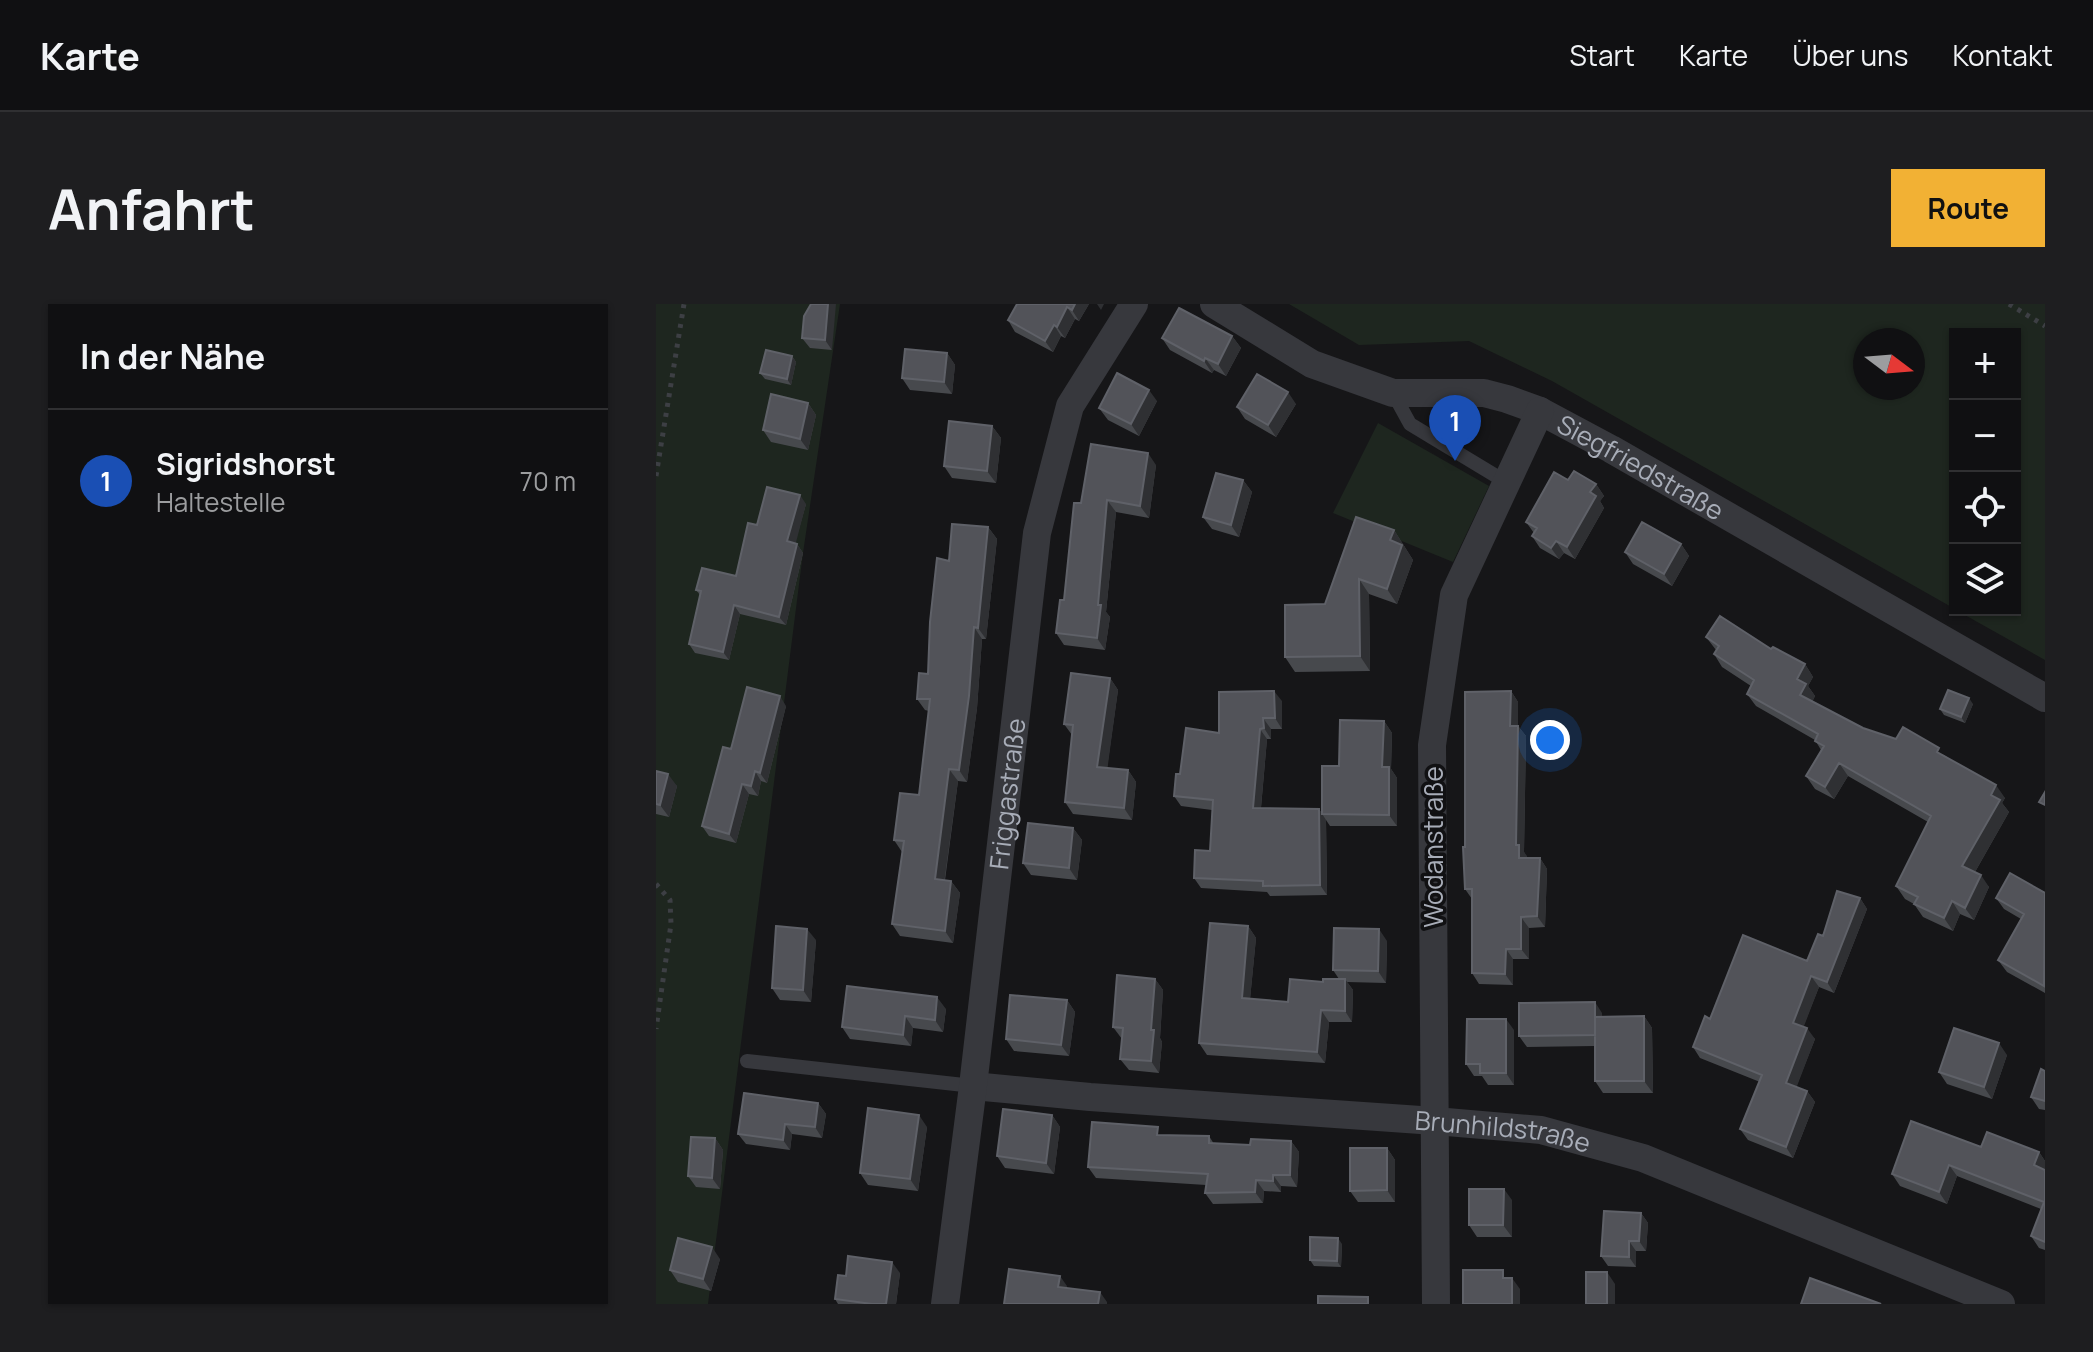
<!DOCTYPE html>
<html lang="de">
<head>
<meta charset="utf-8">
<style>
	:root { --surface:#101012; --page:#1e1e20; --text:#f1f3f6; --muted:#9c9d9f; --line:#303032; --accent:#f2b134 }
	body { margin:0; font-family:Manrope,sans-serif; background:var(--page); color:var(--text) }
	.controls { position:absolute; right:24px; top:24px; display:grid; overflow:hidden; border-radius:0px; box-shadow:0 2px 6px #0004 }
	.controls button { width:72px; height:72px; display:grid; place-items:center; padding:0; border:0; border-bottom:2px solid var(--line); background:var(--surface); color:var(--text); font:40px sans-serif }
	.compass { position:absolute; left:1197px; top:24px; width:72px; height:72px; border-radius:50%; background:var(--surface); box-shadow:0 2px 6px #0004; rotate:106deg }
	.you { position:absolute; left:894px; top:436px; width:28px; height:28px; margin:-20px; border:6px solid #fff; border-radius:50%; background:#1a73e8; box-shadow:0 0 0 12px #1a73e833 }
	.badge { display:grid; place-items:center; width:52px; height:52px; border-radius:50%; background:var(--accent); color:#fff; font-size:26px; font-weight:700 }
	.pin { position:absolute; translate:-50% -66px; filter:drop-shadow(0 2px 4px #0008) }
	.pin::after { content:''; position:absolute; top:42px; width:28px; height:24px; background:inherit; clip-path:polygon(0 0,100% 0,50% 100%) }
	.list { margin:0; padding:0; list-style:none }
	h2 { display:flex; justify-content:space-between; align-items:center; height:104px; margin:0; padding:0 32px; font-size:34px }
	h2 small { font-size:26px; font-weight:400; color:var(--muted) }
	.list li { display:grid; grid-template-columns:52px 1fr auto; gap:24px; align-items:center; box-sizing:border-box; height:144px; padding:0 32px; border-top:2px solid var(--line) }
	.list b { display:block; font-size:30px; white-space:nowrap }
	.list p { margin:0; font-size:26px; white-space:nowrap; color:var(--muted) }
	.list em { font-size:26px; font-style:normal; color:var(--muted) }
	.icon { flex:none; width:44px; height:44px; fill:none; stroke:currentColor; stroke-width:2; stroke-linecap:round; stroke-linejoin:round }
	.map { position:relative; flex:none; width:1389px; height:1000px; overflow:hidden; border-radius:0px }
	header { display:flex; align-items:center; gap:48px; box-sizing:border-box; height:112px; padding:0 40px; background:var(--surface); border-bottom:2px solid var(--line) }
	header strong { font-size:38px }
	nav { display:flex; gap:44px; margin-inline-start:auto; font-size:28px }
	.intro { display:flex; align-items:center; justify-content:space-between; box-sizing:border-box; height:192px; padding:0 48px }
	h1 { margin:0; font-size:56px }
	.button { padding:20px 36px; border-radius:0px; background:var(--accent); color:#111; font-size:28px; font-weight:700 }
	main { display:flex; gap:48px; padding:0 48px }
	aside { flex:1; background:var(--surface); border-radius:0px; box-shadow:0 2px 6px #0004 }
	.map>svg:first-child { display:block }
	.green { fill:#1e261f; fill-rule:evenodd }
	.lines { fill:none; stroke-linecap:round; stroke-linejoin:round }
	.path { stroke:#3d3f44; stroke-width:5; stroke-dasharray:4 6; stroke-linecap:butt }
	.lane { stroke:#37383d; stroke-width:14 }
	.street { stroke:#37383d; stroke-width:28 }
	.wall { fill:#47494d }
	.shaded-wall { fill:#2f3033 }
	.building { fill:#525359; stroke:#5f6168; stroke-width:2 }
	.labels { text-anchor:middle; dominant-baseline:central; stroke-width:7; stroke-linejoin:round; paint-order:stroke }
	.street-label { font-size:26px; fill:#a8adb8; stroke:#111113 }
</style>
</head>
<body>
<header>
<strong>Karte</strong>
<nav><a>Start</a><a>Karte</a><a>Über uns</a><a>Kontakt</a></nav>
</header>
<div class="intro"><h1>Anfahrt</h1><a class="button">Route</a></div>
<main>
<aside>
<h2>In der Nähe<small></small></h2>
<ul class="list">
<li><span class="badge" style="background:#1a4fb4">1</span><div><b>Sigridshorst</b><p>Haltestelle</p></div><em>70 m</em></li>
</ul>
</aside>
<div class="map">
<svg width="1389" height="1000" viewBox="0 0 1389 1000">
	<rect width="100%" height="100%" fill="#161618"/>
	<path class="green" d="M0,0H184L147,249L52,1000H0Z
		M633,0H1389V356L1300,306H1359V30H1299V305L896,77L813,37L703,41ZM1257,36V84H1209V36Z
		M722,119L833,182L797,258L677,209Z"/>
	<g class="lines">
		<path class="path" d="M1353,0L1389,22
			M0,172L28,0
			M0,580L14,596L15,620L0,725"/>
		<path class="lane" d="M737,89L754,120L850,178
			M91,757L317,782"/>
		<g class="street">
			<path id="s1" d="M558,0L656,60L737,89H828L851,95L884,107L955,145L1389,394"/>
			<path id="s2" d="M317,782L434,793L779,817L885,826L987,854L1345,1000"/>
			<path id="s3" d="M289,1000L317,782L381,229L414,102L478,0"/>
			<path d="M780,1000L776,441L798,291L884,107"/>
		</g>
	</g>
	<path class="wall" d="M155,0L176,46L154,44L146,34Z
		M433,0L423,17L419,15L409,34L405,32L397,48L359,28L352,16Z
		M576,32L585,44L570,72L558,66L556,69L514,46L506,34Z
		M291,49L299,61L296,90L254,86L246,74Z
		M136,52L140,58L135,81L109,75L104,69Z
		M501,97L483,132L452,116L443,104Z
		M152,99L160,111L152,146L115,138L107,126Z
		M640,100L620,133L589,115L581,103Z
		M336,122L345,134L340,179L296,174L288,162Z
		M500,161L493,214L460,208L450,308L454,313L449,346L408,341L400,329L408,296L425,199Z
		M587,176L596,188L583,233L556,225L547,213Z
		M912,176L940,180L948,192L944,197L948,204L919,255L908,249L903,255L884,244L876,232L878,229L870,218Z
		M150,200L139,239L141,240L147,249L130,321L84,310L73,356L39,349L33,340L44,291L40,286L80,272L101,221Z
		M332,223L341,235L330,335H326L321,404L311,478L302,477L289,576L295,577L304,589L297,639L244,632L236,620L246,548L238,536L263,491L273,407L269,406L261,395L272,370L293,257Z
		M738,226L757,256L741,300L713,290L714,367L639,368L629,353L669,300Z
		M1025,240L1033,252L1016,282L977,260L969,248Z
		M1050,333L1115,345L1149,360L1157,373L1152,382L1159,392L1156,398L1207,424L1288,451L1349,494L1346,499L1353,508L1319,568L1333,583L1318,616L1304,610L1297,627L1267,613L1258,600L1249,595L1240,582L1272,518L1192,472L1178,495L1159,485L1150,472L1165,446L1159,436L1100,402L1091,390L1095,382L1066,363L1058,350L1060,346Z
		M454,374L462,386L451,464L472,466L480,478L476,516L417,510L409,498L416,431L408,420Z
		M855,387L862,398V422L870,432L868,548L871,554H884L891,565L889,623L873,624V655H857V681L823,680L816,669V595L809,585V543Z
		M626,397V425H615V435H611L605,504L663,505L666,510L683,462L728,417L736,429L735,465L741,474V522H674L670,516L671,591L614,592L611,588L545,584L538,574L554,547L556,506L525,502L518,492L563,429Z
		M1317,400L1309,419L1288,411L1284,405Z
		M130,402L111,479L105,477L102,492L93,490L80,539L53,532L46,522L75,445Z
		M0,467L21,482L13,513L0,510Z
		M417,524L426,536L421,576L375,571L367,559Z
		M1389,589V689L1351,668L1342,656L1365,615L1348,605L1340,594Z
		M1204,594L1211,605L1178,689L1163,683L1147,723L1159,735L1140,783L1151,787L1159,798L1137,854L1092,836L1084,825L1104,778L1044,754L1037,743L1054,715L1151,657L1167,632Z
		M592,622L600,634L594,695L632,698L667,678L683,675L677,666L731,637L730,679L691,678L697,686L696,718H673L669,759L551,751L543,739Z
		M160,636L155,698L124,696L116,684Z
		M499,675L507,686L504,734L506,738L503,769L473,766L464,755L466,735L457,723Z
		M411,696L419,708L413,752L358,747L350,735Z
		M290,705L287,728L257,724L255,742L194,735L186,723Z
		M946,709V713L988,712L996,724L997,789H947L939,777V742L871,743L863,732Z
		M858,726V781H832L826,772H818L810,760Z
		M1351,751L1336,795L1291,780L1283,768Z
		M1389,767V806L1383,805L1375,793Z
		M162,799L170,810L166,834L136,830L134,846L90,840L82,830Z
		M396,811L404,823L398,870L349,864L341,852Z
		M271,823L262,887L212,881L204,869Z
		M508,831L553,832L558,840L594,841L635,837L643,848L641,883L625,882V888L608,887L607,899L557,900L549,889L550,881L440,874L432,863Z
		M59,834L67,846L64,885L40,883L32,872Z
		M1325,843L1383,848L1389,857V946L1383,944L1375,932L1385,905L1301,872L1291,900L1244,882L1236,870Z
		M731,844L739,856V898H702L694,887Z
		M856,896V933H821L813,921Z
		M985,909L992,919L990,947H980V963L952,962L945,952Z
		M686,940L685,963L658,962L654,956Z
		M64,955L55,987L22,978L14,966Z
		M244,969L240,1000H182L179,995L190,972Z"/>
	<path class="shaded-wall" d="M172,0H180L176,46L169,36Z
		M419,0H433L423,17L416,6Z
		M441,0H448L445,6Z
		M411,3L419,15L409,34L401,23Z
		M398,21L405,32L397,48L389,37Z
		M576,32L585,44L570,72L562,60Z
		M291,49L299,61L296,90L288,78Z
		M136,52L140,58L135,81L131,75Z
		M549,54L558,66L556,69L548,57Z
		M493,86L501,97L483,132L475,120Z
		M632,88L640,100L620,133L612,121Z
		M152,99L160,111L152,146L144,135Z
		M336,122L345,134L340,179L331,167Z
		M492,149L500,161L493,214L484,202Z
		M587,176L596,188L583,233L575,221Z
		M940,180L948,192L944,197L948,204L919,255L911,243L934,188Z
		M144,191L150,200L138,246L131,237Z
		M451,196L460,208L450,308L454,313L449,346L441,334L442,301Z
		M332,223L341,235L330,335L322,324Z
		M738,226L757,256L741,300L731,285L734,236Z
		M900,237L908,249L903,255L895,244Z
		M141,240L147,249L130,321L123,313Z
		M1025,240L1033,252L1016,282L1008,270Z
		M703,275L713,290L714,367L704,352Z
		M78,301L84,310L73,356L67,348Z
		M318,323L326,335L321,404L311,478L303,466Z
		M1149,360L1157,373L1152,382L1159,392L1153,404L1144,391L1141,375Z
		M454,374L462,386L450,475L441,463Z
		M618,387L626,397V425L619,414Z
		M855,387L862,398V422L870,432L868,548L871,552V565L863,554L860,541L854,422Z
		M124,392L130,402L111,479L104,469Z
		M1313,394L1317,400L1309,419L1305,413Z
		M607,414L615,425V435L608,424Z
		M728,417L736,429L735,465L741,474V522L733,511L726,463Z
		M604,425L611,435L604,514L597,504Z
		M1183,459L1192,472L1178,495L1169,483Z
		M293,465L302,477L287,587L279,575Z
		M472,466L480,478L476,516L468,504Z
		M99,467L105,477L102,492L95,482Z
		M12,470L21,482L13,513L4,501Z
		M86,480L93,490L80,539L73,530Z
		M1340,481L1349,494L1346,499L1353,508L1315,575L1306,562L1335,491Z
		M663,505L670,516L671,591L664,581Z
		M417,524L426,536L421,576L413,564Z
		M884,554L891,565L889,623L881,612Z
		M1325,571L1333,583L1318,616L1309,604Z
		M295,577L304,589L297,639L289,627Z
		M1204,594L1211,605L1178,689L1171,678Z
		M1296,597L1304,610L1297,627L1288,614Z
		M865,613L873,624V655L865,645Z
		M592,622L600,634L593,706L586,694Z
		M151,625L160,636L155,698L147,686Z
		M723,625L731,637L730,679L722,667Z
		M850,645L857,655V681L849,670Z
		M1155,672L1163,683L1145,730L1137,719Z
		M499,675L507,686L504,734L506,738L503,769L495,757V726Z
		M689,675L697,686L696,718L689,707Z
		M281,693L290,705L287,728L279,716Z
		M411,696L419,708L413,752L405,741Z
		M939,698L946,709L947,742L939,731Z
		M665,706L673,718L669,759L661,748Z
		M249,712L257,724L255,742L247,731Z
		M988,712L996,724L997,789L988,777Z
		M850,715L858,726V781L850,769Z
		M1151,724L1159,735L1138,790L1130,779Z
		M1343,739L1351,751L1336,795L1328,783Z
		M1151,787L1159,798L1137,854L1130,843Z
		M162,799L170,810L166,834L159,823Z
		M263,811L271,823L262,887L254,875Z
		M396,811L404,823L398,870L390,859Z
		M129,820L136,830L134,846L127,836Z
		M59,834L67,846L64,885L56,874Z
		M635,837L643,848L641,883L634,871Z
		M731,844L739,856V898L731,886Z
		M1383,848L1389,857V865L1386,873L1378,861Z
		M1293,861L1301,872L1291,900L1283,888Z
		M617,871L625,882V888L617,877Z
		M600,876L608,887L607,899L599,888Z
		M848,885L856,896V933L847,921Z
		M985,909L992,919L990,947L983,937Z
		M682,934L686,940L685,963L681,957Z
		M973,937L980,947V963L973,953Z
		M56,943L64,955L55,987L47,975Z
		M236,958L244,969L240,1000H230Z
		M951,968L959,980V1000H951Z
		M404,972L411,982L410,993L402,983Z
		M856,974L864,985V1000H856Z
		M444,988L451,998V1000H442Z"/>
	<path class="building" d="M155,0H172L169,36L146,34L148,12Z
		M361,0H419L416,6L411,3L401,23L398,21L389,37L352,16Z
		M523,4L576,32L562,60L549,54L548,57L506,34Z
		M249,45L291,49L288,78L246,74Z
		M110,46L136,52L131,75L104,69Z
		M461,69L493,86L475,120L443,104Z
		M601,70L632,88L612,121L581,103Z
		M115,90L152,99L144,135L107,126Z
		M293,117L336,122L331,167L288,162Z
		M435,140L492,149L484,202L451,196L442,301H445L441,334L400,329L404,296H408L418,199H425Z
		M918,167L940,180L934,188L940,192L911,243L900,237L895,244L876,232L881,224L870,218L898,168L912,176Z
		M560,169L587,176L575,221L547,213Z
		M111,183L144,191L131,237L141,240L123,313L78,301L67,348L33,340L45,287L40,286L46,264L80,272L92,219L101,221Z
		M700,213L738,226L734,236L746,241L731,285L703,275L704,352L629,353V301L669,300Z
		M986,218L1025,240L1008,270L969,248Z
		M296,220L332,223L322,324L318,323L313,392L303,466L293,465L279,575L295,577L289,627L236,620L248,537L238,536L244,489L263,491L274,395H261L263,369L272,370L274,318L281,254L293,257Z
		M1064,312L1115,345L1117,343L1149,360L1141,375L1150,380L1144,391L1207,424L1240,435L1247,423L1283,444L1281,448L1340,481L1335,491L1344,496L1306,562L1325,571L1309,604L1296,597L1288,614L1258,600L1262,593L1240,582L1275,512L1183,459L1169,483L1150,472L1168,442L1159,437L1162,430L1091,390L1098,376L1058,350L1063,342L1050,333Z
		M415,369L454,374L441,463L472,466L468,504L409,498L417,421L408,420Z
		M91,383L124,392L104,469L99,467L95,482L86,480L73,530L46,522L67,443L75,445Z
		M1292,386L1313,394L1305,413L1284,405Z
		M618,387L619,414H607L608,424L604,425L597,504L663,505L664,581L607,582V577L538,574L539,546L554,547L557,496L518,492L520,470H524L530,424L563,429V388Z
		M855,387L854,422H862L860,541H863V554H884L881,612L865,613V645H850L849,670L816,669V585H809L807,543H809V388Z
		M684,416L728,417L726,463H733V511L666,510V462H683Z
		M0,467L12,470L4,501L0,500Z
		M1389,488V501L1383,498Z
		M372,519L417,524L413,564L367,559Z
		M1354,569L1389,589L1388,682L1342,656L1368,610L1340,594Z
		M1181,587L1204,594L1171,678L1155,672L1137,719L1151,724L1130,779L1151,787L1130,843L1084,825L1106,771L1037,743L1049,712L1054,715L1087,631L1151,657L1162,630L1167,632Z
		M554,619L592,622L586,694L632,698L634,675L667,678V675H689V707L665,706L661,748L543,739Z
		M120,622L151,625L147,686L116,684Z
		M678,624L723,625L722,667L677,666Z
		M461,671L499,675L495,726H498L495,757L464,755L467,724L457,723Z
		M191,682L281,693L279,716L249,712L247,731L186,723Z
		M354,691L411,696L405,741L350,735Z
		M939,698V731L863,732V699Z
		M988,712V777H939V713Z
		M811,715H850V769H824V760H810Z
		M1298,724L1343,739L1328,783L1283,768Z
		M1385,765L1389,767V797L1375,793Z
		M88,789L162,799L159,823L129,820L127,836L82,830Z
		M212,804L263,811L254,875L204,869Z
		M347,805L396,811L390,859L341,852Z
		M1255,817L1325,843L1331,828L1383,848L1378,861L1389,866V938L1375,932L1388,898L1293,861L1283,888L1236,870Z
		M436,818L502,823L501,831L553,832V839L594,841L595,835L635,837L634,871H617V877L600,876L599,888L549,889L552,870L432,863Z
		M35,833L59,834L56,874L32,872Z
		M694,844H731V886L694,887Z
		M813,885H848L847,921H813Z
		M948,907L985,909L983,937H973V953L945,952Z
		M654,933L682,934L681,957L654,956Z
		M22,934L56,943L47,975L14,966Z
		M192,952L236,958L230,1000H216L179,995L182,971L190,972Z
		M353,965L404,972L402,983L444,988L442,1000H348Z
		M807,966H847V974H856V1000H807Z
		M930,968H951V1000H930Z
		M1154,974L1225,1000H1145Z
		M662,992L712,993V1000H662Z"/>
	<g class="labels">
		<g class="street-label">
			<text stroke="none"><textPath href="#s1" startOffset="466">Siegfriedstraße</textPath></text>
			<text stroke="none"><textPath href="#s3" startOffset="514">Friggastraße</textPath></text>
			<text transform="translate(777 543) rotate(-90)">Wodanstraße</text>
			<text stroke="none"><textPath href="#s2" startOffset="532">Brunhildstraße</textPath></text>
		</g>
	</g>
</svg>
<div class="controls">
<button>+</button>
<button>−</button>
<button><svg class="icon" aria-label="locate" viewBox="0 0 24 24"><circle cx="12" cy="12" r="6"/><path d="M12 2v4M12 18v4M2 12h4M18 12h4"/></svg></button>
<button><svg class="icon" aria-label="layers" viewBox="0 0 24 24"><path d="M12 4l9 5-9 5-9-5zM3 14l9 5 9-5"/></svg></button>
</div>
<svg class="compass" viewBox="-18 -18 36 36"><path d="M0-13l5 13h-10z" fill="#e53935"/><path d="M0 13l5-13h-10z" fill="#9c9d9f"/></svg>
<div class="you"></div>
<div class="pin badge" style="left:799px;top:157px;background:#1a4fb4">1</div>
</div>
</main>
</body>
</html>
